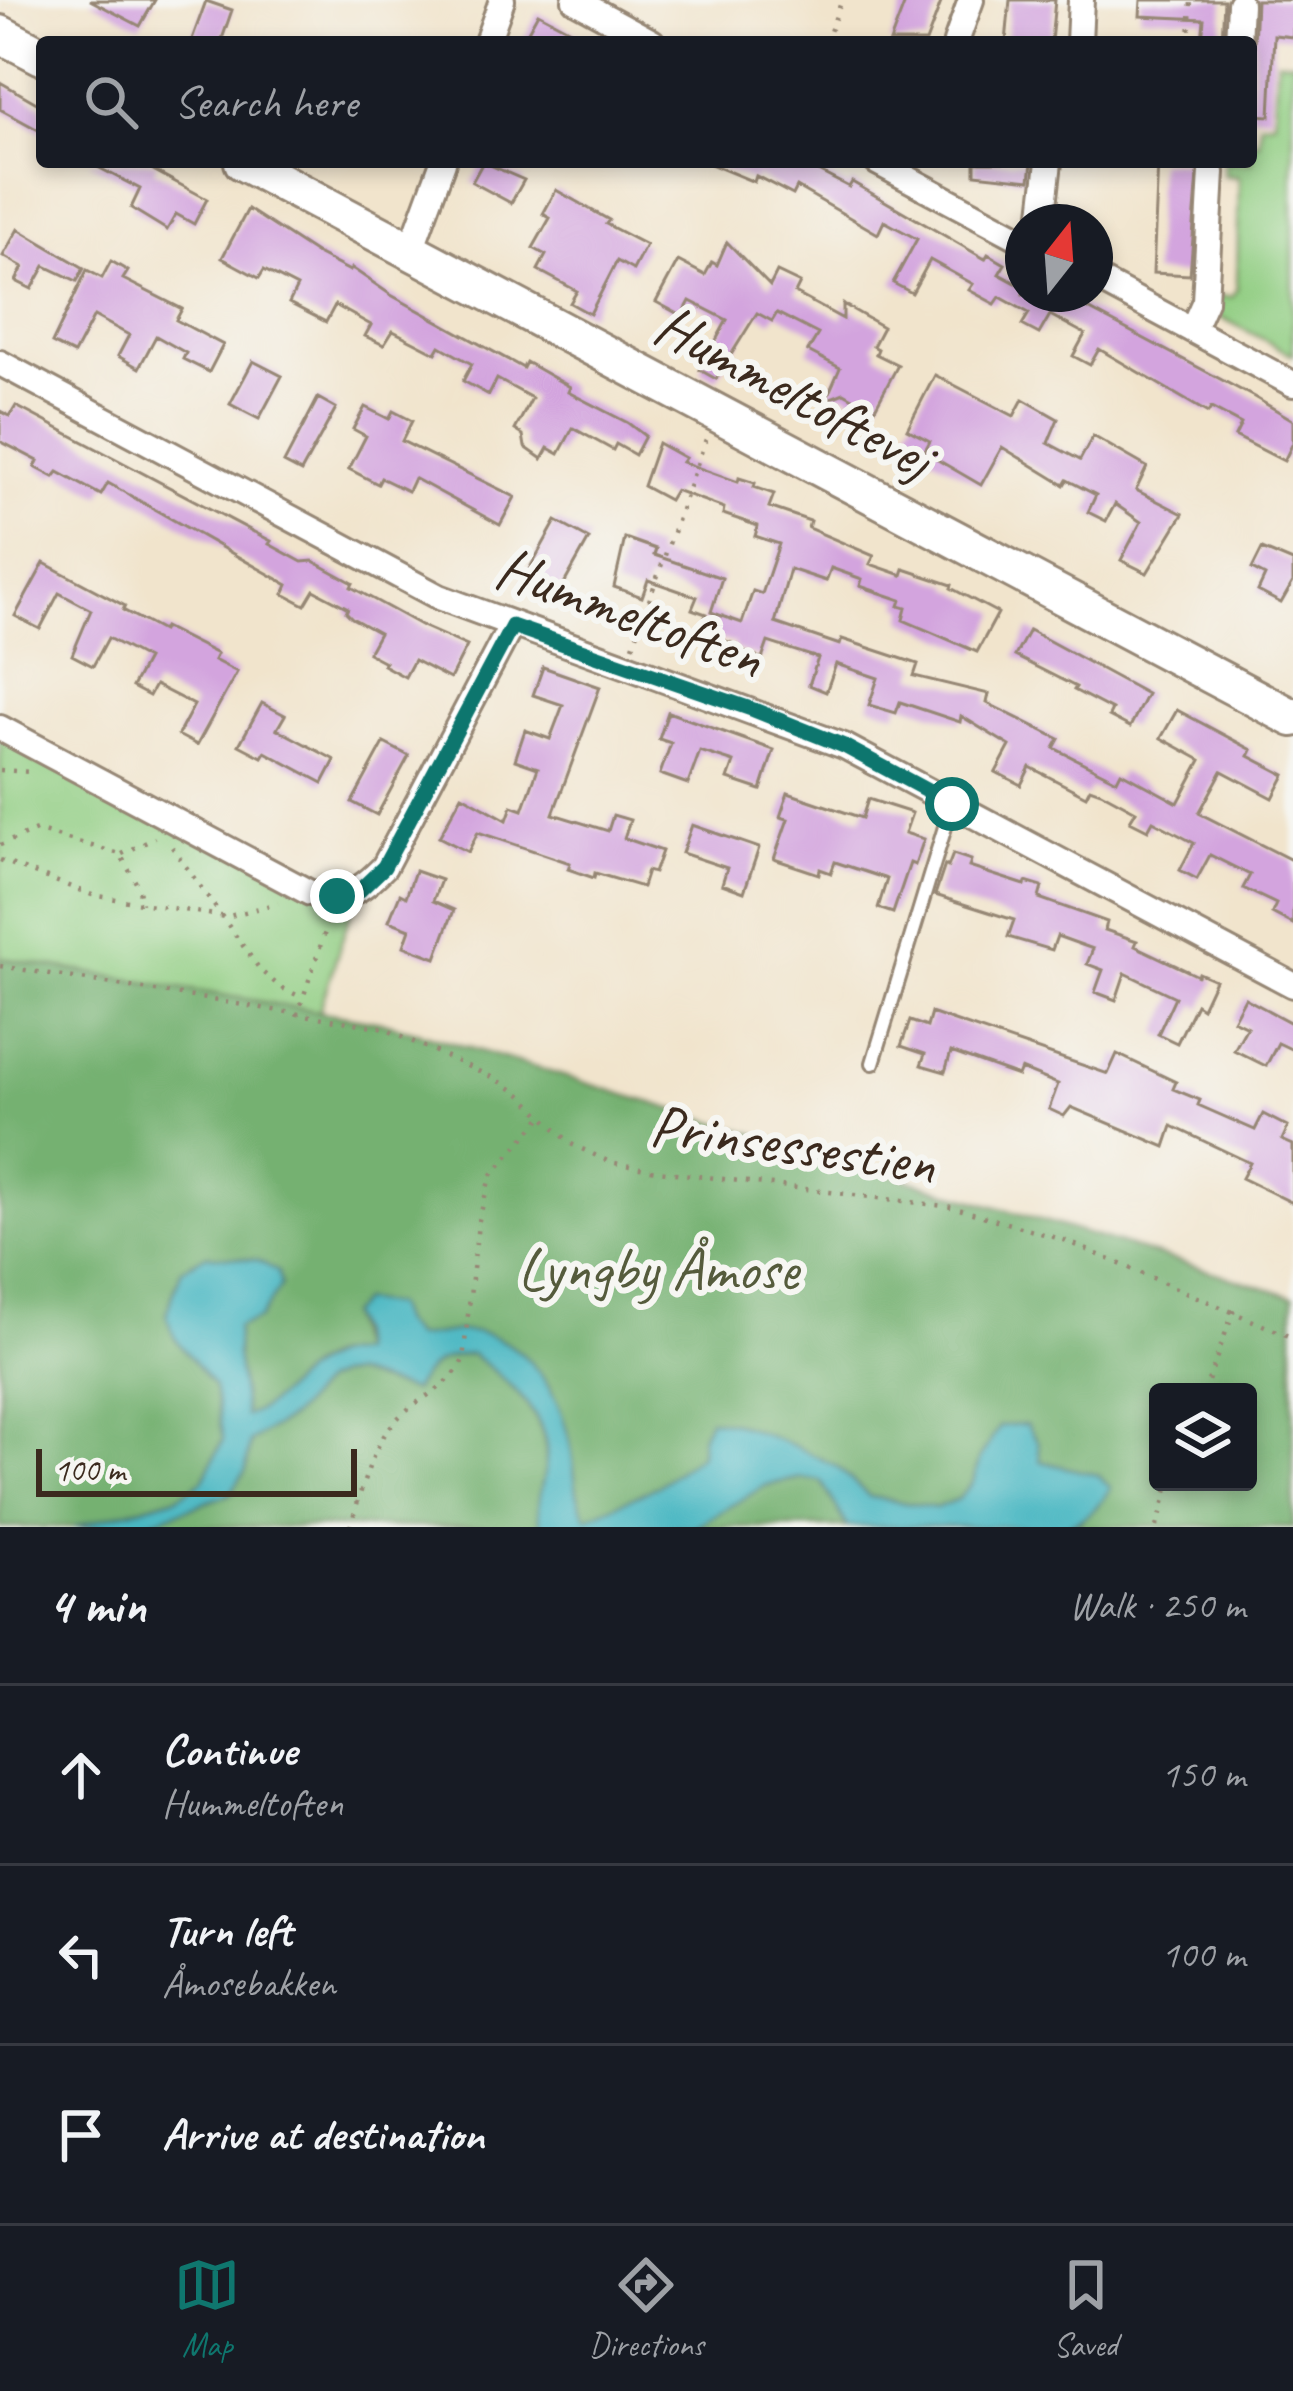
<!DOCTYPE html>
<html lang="en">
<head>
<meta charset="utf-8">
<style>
	:root { --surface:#171b24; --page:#20242c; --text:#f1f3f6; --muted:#9ea1a6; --line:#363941; --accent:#0f766e }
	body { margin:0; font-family:Caveat,sans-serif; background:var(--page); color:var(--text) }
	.controls { position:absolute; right:36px; bottom:36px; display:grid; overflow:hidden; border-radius:12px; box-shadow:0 6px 18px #0003 }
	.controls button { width:108px; height:108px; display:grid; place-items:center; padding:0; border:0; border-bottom:3px solid var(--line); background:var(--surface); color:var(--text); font:60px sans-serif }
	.compass { position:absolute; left:1005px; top:204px; width:108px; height:108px; border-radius:50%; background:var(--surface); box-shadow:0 6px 18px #0003; rotate:17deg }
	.scale { position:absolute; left:36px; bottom:30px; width:321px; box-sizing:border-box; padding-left:12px; border:6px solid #3b2a1e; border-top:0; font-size:33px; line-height:42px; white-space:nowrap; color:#3b2a1e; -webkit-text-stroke:9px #f6f6f2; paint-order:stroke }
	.stop { position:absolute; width:36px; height:36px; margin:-27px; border:9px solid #0f766e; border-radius:50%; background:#fff }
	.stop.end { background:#0f766e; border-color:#fff; box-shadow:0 3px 12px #0008 }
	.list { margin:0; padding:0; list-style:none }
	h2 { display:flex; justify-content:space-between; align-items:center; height:156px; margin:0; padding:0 48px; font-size:51px }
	h2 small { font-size:39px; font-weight:400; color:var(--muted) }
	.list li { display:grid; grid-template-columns:78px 1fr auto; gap:36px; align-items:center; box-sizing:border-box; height:180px; padding:0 48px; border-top:3px solid var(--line) }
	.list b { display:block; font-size:45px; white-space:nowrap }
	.list p { margin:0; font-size:39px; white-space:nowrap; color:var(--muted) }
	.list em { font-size:39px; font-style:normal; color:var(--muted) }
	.icon { flex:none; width:66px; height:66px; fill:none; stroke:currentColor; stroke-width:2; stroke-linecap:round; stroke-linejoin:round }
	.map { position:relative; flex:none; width:1293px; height:1527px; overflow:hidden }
	.search { position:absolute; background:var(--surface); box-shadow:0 6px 18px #0003; left:36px; right:36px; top:36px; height:132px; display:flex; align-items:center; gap:30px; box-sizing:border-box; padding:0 42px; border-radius:12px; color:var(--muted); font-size:45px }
	.sheet { height:696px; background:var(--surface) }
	nav { display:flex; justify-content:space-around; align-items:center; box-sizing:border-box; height:168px; border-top:3px solid var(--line); background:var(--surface); font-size:33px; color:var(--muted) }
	nav a { display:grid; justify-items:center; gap:6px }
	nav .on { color:var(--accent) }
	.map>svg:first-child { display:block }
	.green { fill:#92ce83; stroke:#667c50; stroke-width:3 }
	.forest { fill:#75b171; stroke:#586e48; stroke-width:3; fill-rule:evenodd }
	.water { fill:#48b7c2; stroke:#427070; stroke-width:3 }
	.building { fill:#d3a4de }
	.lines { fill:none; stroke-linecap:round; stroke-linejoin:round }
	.lane-casing { stroke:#968775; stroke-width:18 }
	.street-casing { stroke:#968775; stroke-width:30 }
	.secondary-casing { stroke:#968775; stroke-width:42 }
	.path { stroke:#968775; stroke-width:4.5; stroke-dasharray:3 9; stroke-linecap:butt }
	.lane { stroke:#fff; stroke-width:12 }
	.street { stroke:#fff; stroke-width:24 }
	.secondary { stroke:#fff; stroke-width:36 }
	.route { stroke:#0f766e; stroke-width:15 }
	.labels { text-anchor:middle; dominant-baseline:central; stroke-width:12; stroke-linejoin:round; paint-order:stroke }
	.street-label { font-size:60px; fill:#3b2a1e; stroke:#f6f6f2 }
	.park-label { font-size:60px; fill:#555b3c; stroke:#f6f6f2 }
</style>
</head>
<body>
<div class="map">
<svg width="1293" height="1527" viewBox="0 0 1293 1527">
	<rect width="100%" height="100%" fill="#f6f6f2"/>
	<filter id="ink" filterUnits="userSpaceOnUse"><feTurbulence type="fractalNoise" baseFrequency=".00833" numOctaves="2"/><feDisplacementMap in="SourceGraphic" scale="24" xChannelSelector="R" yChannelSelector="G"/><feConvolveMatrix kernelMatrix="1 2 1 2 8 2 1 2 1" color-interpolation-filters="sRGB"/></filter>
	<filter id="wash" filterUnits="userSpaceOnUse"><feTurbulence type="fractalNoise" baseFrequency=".004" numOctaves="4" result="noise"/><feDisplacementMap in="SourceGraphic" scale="48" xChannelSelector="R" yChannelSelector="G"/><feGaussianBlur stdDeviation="2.7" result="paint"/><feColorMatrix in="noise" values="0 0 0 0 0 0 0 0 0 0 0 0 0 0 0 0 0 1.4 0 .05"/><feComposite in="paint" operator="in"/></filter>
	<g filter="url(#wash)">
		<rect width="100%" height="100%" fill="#f1e4cc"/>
		<path class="green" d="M1277,60L1293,61V355L1215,314L1219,296L1232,297L1237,289L1239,177L1224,175V162H1251V142H1259L1260,122L1274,121Z
			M0,737L354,902L319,1012L0,958Z"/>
		<path class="forest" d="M0,958L387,1023L1293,1296V1527H1061L1081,1521L1097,1475L1039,1461L980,1458L973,1482L958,1499L936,1508L870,1497L837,1467L735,1423L701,1437V1454L658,1486L587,1518L577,1502L550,1386L431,1336L414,1337L401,1323L348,1315L358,1352C349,1354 336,1354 328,1357C295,1371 278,1405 245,1417L236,1354L237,1327L182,1269L166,1314L214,1387L223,1439L203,1481L177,1497L74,1527H0ZM1158,1392H1248V1482H1158Z
			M448,1354H471C507,1379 548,1414 546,1460C545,1482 539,1506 541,1527H134L230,1494L246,1470L250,1441L291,1417L323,1382L337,1376L352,1374L412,1391L422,1374Z
			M802,1478L821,1481L848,1527H694L766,1485Z"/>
		<path class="water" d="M206,1255L258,1260L278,1272L281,1286L259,1319L237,1327L236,1354L245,1416C278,1406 295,1371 328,1358C336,1354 349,1354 358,1352L356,1334L348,1315L361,1301L394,1305L401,1323L414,1337C436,1336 458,1328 480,1333C535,1345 564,1403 572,1454C576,1477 574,1497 587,1517L658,1486L700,1454L701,1437L709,1419L735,1423L797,1447L837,1467L870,1497L936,1508L958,1499L973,1482L980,1458L1000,1426L1026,1425L1038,1442L1040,1461L1097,1475L1111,1488C1099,1509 1084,1520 1061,1527H848L821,1481L802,1478L767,1485L694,1527H541C533,1503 544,1485 546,1461C551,1415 506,1379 471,1354C441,1356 428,1364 412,1391L352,1374L337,1376L323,1382L291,1417L250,1441L246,1470L230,1494L134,1527H74L177,1497L203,1481L223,1440L214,1387L174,1337L166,1314L182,1269Z"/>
		<g id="blocks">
			<path class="building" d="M90,0H155L140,26Z
				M906,0H942L926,42H890Z
				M1010,0H1055L1051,42H1006Z
				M1141,0H1224L1222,42H1202L1204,19L1140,16Z
				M1256,0H1293V37L1274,35L1270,116L1251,115Z
				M206,1L232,10L221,42H191Z
				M538,13L593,42H522Z
				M0,82L42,106V132L0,109Z
				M88,162H158L153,170L207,199L194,224L176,214L167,230L131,208L140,189Z
				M483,162L524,180L511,203L472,182Z
				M706,162H818L814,169L849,187L852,182L985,259L988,254L1005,264L999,274L1023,287V294H1060L1254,397L1293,420V443L1284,461L1235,436L1241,424L1211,408L1208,413L1099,349L1090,365L1073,356L1085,334L1050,315L1039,334L1022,325L1029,313L1000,297L995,304L969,290L973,284L930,260L912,293L893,283L917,239L884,221L878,234L797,187L793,195L756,176L754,182Z
				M975,162H1032L1030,180L975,174Z
				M1158,162H1199L1190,275L1153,273Z
				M556,190L609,220L606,224L646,245L633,270L617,261L590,314L570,303L577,291L538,270L546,255L533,248L550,218L543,214Z
				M248,209L317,254L350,271L352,268L391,295L523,368L526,362L570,387L568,392L628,423L645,436L635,455L616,444L613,450L573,428L559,454L548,448L542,459L525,447L523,435L515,430L532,398L497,379L489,395L463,381L472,364L440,346L436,353L393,331L384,345L365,336L371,325L335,305L326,322L289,303L297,287L264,270L259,278L222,258Z
				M18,229L84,268L77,281L45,266L32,289L16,281L23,267L3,256Z
				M727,242L770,286L777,272L800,283L795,293L843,319V304L883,327L873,346L878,349L876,354L898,365L874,410L844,393L826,400L840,368L808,351L818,334L777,313L772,321L757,313L716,379L700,370L727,320L690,301L682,316L656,302L678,261L705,275L712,262L717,265Z
				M111,261L128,271L123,279L182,309L176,320L223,345L209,372L183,359L186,353L156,336L139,368L118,356L129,335L94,316L74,354L52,343L87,270L102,278Z
				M253,361L282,376L259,419L230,404Z
				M935,375L1014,416L1023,399L1058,419L1048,443L1080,460L1093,436L1147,467L1136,490L1183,514L1147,573L1121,560L1141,522L1115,504L1106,521L1088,512L1096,495L1067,480L1064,485L1002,447L981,485L924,452L930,441L907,429Z
				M318,398L336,408L301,472L284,463Z
				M16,406L271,541L269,544L302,562L313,561L353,583L351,587L424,627L467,646L450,679L414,660L405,677L383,665L385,662L368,653L379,633L352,618L346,612L348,608L314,590L305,605L284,594L288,585L108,483L101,495L58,472L54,477L35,467L38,461L0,441V411L10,416Z
				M365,407L389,419L393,411L412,421L402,441L515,497L500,525L414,478L408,491L381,478L378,484L349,469L366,436L353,429Z
				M658,443L685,458L682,462L738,482L739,478L755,483L754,487L774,494L769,507L810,521L808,528L874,556L870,564L902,575L904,569L952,585L951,588L998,613L977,652L903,620L906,608L899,606L901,600L860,586L862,579L831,568L826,581L790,569L775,623L840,645L842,639L918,664L914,676L989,694L987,703L1059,739L1054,748L1117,780L1121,772L1178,803L1201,760L1161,738L1177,710L1252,750L1249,756L1285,775L1273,798L1222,771L1199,813L1293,861V924L1272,913L1276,904L1243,888L1250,875L1210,855L1197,879L1180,870L1194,843L1153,821L1148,830L1130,821L1136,811L1101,792L1090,788L1086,796L1030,767L1021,785L996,772L1010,746L961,716L960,722L900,702L896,713L869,705L878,678L836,664L826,692L809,685L818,658L768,642L762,659L733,648L735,644L700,633L706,614L692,609L697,597L648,580L642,597L614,587L625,538L656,549L654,555L722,578L711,612L742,623L753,591L762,594L779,544L755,536L758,526L723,514L724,508L675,490L669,500L643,486Z
				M556,521L589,539L556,598L522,582Z
				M1262,549L1293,562V582L1281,603L1258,591L1265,576L1252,569Z
				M44,563L125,606L123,610L162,631L164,627L217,654L214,660L237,672L197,745L178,735L194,705L155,685L149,696L132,687L147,659L108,638L93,666L72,655L91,610L59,593L40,629L15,616Z
				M1029,630L1147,694L1130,727L1109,716L1112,710L1074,690L1076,687L1015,656Z
				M543,667L600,687L553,814L608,831L613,815L630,820L624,838L662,851L654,873L647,871L642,887L595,873L594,878L568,869L570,863L478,832L468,852L439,837L462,795L507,820L512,806L523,810L538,768L515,760L525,730L550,739L563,705L533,695Z
				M262,703L285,715L277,729L335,760L323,783L265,752L262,757L239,745Z
				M668,712L774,750L761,790L728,779L734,762L700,751L688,784L660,774L671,743L659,739Z
				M384,743L409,756L377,815L352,802Z
				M788,793L862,818L868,799L912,813L905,833L924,839L915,865L910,863L893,913L878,908L887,879L835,862L831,873L820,869L819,874L774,859L788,819L780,817Z
				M692,825L759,848L744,892L722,884L727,868L682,853Z
				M953,854L971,860L969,867L1025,885L1026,882L1042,887L1039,898L1107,922L1105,930L1137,941L1135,946L1198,976L1199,973L1215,980L1202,1008L1196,1004L1177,1043L1158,1034L1175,997L1125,973L1116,1000L1095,992L1103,970L1087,964L1093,949L1057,936L1052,950L1008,937L1014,920L935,895L945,865L948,867Z
				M415,871L441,880L433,901L454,910L436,958L404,946L410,929L389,921L400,894L406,897Z
				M1245,998L1293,1024V1050L1278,1043L1266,1066L1234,1050L1247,1027L1233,1020Z
				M931,1013L1108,1074L1117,1054L1176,1082L1173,1089L1200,1100L1198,1105L1255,1130L1263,1114L1288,1127L1282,1140L1293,1145V1203L1242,1178L1250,1163L1172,1126L1165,1147L1071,1107L1064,1116L1049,1109L1058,1084L1021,1069L1018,1076L951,1052L945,1072L921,1065L925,1054L901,1046L910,1021L927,1027Z"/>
		</g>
	</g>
	<g filter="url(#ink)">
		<use href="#blocks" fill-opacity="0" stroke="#968775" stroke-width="3"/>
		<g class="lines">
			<defs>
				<path id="lane" d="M873,1063L952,804"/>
				<path id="street" d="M575,0L652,42
					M487,42L502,0
					M956,42L971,0
					M1079,42L1081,0
					M1238,42L1240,4
					M877,162L1023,240
					M1042,222L1049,162
					M410,252L443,162
					M1095,278L1293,384
					M1192,330L1205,301L1212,172
					M0,363L439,597L844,746L1293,985
					M0,728L310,893C349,898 357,894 384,867L511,626"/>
				<path id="secondary" d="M0,34L42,56
					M243,162L1293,718"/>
			</defs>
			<use href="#lane" class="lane-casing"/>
			<use href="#street" class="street-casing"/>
			<use href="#secondary" class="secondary-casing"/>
			<path class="path" d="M826,42L842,0
				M1189,42L1191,0
				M633,646L707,436
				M0,770L30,772
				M0,845L36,830L120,854L139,888L141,904
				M172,847L261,971L280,987L303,998
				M122,854L155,838
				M0,860L92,895L226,917L278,903
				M0,966L380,1027L496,1079L520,1094L571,1144L610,1162L650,1170L952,1207L1064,1240L1293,1338
				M297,1016L331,914
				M1204,1392L1234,1310
				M350,1527C362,1491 371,1443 400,1416C422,1395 449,1389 463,1360L478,1224L490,1177L542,1117
				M1157,1527L1170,1482"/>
			<use href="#lane" class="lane"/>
			<use href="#street" class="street"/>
			<use href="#secondary" class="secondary"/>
		</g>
	</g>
	<g class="lines" filter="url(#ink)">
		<path class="route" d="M337,896L359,891L384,867L512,626L754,710L844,746L952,804"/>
	</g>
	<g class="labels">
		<g class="street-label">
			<text transform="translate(794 391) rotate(28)">Hummeltoftevej</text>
			<text transform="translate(630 612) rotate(20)">Hummeltoften</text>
			<text transform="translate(793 1144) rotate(8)">Prinsessestien</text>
		</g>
		<g class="park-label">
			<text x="658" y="1269">Lyngby Åmose</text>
		</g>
	</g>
</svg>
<div class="controls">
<button><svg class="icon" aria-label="layers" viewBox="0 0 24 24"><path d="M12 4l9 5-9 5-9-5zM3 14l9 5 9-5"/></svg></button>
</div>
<svg class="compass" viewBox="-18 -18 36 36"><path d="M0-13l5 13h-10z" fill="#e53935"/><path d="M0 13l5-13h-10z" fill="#9ea1a6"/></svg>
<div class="scale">100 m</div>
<div class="stop" style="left:952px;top:804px"></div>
<div class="stop end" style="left:337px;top:896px"></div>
<div class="search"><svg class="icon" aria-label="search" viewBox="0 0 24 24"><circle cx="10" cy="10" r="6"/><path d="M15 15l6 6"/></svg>Search here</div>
</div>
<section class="sheet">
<h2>4 min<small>Walk · 250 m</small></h2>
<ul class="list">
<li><svg class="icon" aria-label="ahead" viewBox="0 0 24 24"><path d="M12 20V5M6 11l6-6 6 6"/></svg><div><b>Continue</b><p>Hummeltoften</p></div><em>150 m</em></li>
<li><svg class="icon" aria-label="left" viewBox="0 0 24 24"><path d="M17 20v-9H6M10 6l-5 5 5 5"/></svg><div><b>Turn left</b><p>Åmosebakken</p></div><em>100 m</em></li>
<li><svg class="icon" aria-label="arrive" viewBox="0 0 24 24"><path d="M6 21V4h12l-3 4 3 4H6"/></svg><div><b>Arrive at destination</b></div></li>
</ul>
</section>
<nav>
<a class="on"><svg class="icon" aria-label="map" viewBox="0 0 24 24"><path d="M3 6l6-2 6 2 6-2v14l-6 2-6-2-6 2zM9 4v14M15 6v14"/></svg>Map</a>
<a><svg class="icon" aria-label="directions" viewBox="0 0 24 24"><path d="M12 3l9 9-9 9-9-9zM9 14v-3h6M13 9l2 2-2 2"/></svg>Directions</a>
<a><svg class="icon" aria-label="saved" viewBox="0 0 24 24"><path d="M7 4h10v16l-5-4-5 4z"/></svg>Saved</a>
</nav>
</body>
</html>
